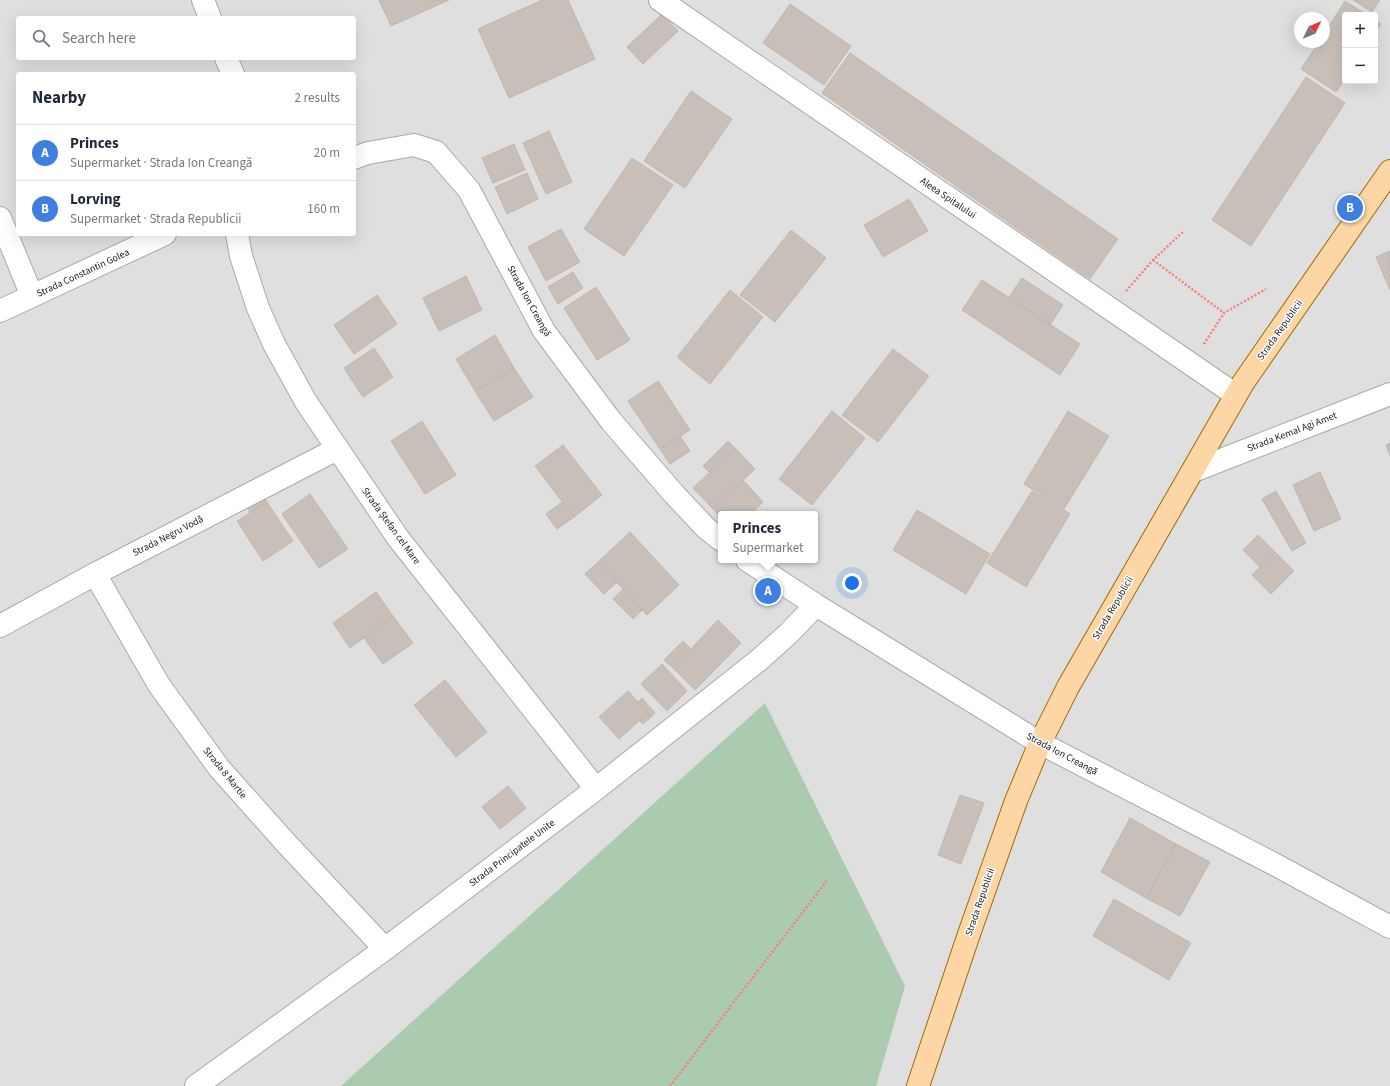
<!DOCTYPE html>
<html lang="en">
<head>
<meta charset="utf-8">
<style>
	:root { --surface:#fff; --page:#f6f6f7; --text:#1f2937; --muted:#747a83; --line:#e0e1e3; --accent:#d40000 }
	body { margin:0; font-family:"Source Sans 3",sans-serif; background:var(--page); color:var(--text) }
	.controls { position:absolute; right:12px; top:12px; display:grid; overflow:hidden; border-radius:4px; box-shadow:0 4px 16px #0002 }
	.controls button { width:36px; height:36px; display:grid; place-items:center; padding:0; border:0; border-bottom:1px solid var(--line); background:var(--surface); color:var(--text); font:20px sans-serif }
	.compass { position:absolute; left:1294px; top:12px; width:36px; height:36px; border-radius:50%; background:var(--surface); box-shadow:0 4px 16px #0002; rotate:46deg }
	.you { position:absolute; left:852px; top:583px; width:14px; height:14px; margin:-10px; border:3px solid #fff; border-radius:50%; background:#1a73e8; box-shadow:0 0 0 6px #1a73e833 }
	.badge { display:grid; place-items:center; width:26px; height:26px; border-radius:50%; background:var(--accent); color:#fff; font-size:13px; font-weight:700 }
	.pin { position:absolute; translate:-50% -50%; border:2px solid #fff; box-shadow:0 1px 4px #0006 }
	.popup { position:absolute; left:718px; top:511px; width:100px; height:52px; box-sizing:border-box; display:grid; place-content:center; border-radius:4px; background:var(--surface); filter:drop-shadow(0 1px 3px #0005); font-size:13px; white-space:nowrap; color:var(--muted) }
	.popup b { font-size:15px; color:var(--text) }
	.popup::after { content:''; position:absolute; left:50%; top:100%; margin-left:-8px; border:8px solid transparent; border-top-color:var(--surface) }
	.list { margin:0; padding:0; list-style:none }
	h2 { display:flex; justify-content:space-between; align-items:center; height:52px; margin:0; padding:0 16px; font-size:17px }
	h2 small { font-size:13px; font-weight:400; color:var(--muted) }
	.list li { display:grid; grid-template-columns:26px 1fr auto; gap:12px; align-items:center; box-sizing:border-box; height:56px; padding:0 16px; border-top:1px solid var(--line) }
	.list b { display:block; font-size:15px; white-space:nowrap }
	.list p { margin:0; font-size:13px; white-space:nowrap; color:var(--muted) }
	.list em { font-size:13px; font-style:normal; color:var(--muted) }
	.icon { flex:none; width:22px; height:22px; fill:none; stroke:currentColor; stroke-width:2; stroke-linecap:round; stroke-linejoin:round }
	.map { position:relative; flex:none; width:1390px; height:1086px; overflow:hidden }
	.search { position:absolute; background:var(--surface); box-shadow:0 4px 16px #0002; left:16px; top:16px; width:340px; height:44px; display:flex; align-items:center; gap:10px; box-sizing:border-box; padding:0 14px; border-radius:4px; color:var(--muted); font-size:15px }
	.panel { position:absolute; background:var(--surface); box-shadow:0 4px 16px #0002; left:16px; top:72px; width:340px; height:164px; border-radius:4px }
	.map>svg:first-child { display:block }
	.residential { fill:#e0dfdf; fill-rule:evenodd }
	.cemetery { fill:#aacbaf }
	.building { fill:#c7bfb8; stroke:#c4b6ab }
	.lines { fill:none; stroke-linecap:round; stroke-linejoin:round }
	.minor-casing { stroke:#a9a9a9; stroke-width:24 }
	.major-casing { stroke:#a06b00; stroke-width:24 }
	.path { stroke:#fa8072; stroke-width:2.5; stroke-dasharray:2 2; stroke-linecap:butt }
	.minor { stroke:#fff; stroke-width:22 }
	.major { stroke:#fcd6a4; stroke-width:22 }
	.labels { text-anchor:middle; dominant-baseline:central; stroke-width:3; stroke-linejoin:round; paint-order:stroke }
	.street-label { font-size:10px; fill:#222; stroke:#fff }
</style>
</head>
<body>
<div class="map">
<svg width="1390" height="1086" viewBox="0 0 1390 1086">
	<rect width="100%" height="100%" fill="#f2efe9"/>
	<path class="residential" d="M0,0H1390V1086H0ZM1345,15H1375V81H1345ZM18,18H354V58H18ZM1300,18H1324V42H1300ZM18,74H354V234H18ZM721,514H815V560H721Z"/>
	<path class="cemetery" d="M765,703L905,986L876,1086H341Z"/>
	<path class="building" d="M379,0H449L391,26Z
		M542,0H568L595,59L509,98L478,29Z
		M1353,0H1380L1372,12Z
		M1345,1L1367,15H1345V79L1336,92L1301,69L1319,42H1324V34Z
		M790,4L851,46L824,85L763,43Z
		M662,14L678,31L643,64L627,47Z
		M1375,20L1381,24L1375,33Z
		M850,53L1118,239L1090,279L822,93Z
		M1306,77L1345,103L1251,246L1212,220Z
		M691,91L732,119L685,188L644,161Z
		M549,131L572,182L546,194L523,143Z
		M514,144L525,170L493,183L482,158Z
		M632,158L673,185L624,256L584,229Z
		M527,173L538,199L507,214L495,187Z
		M909,199L928,231L883,257L864,225Z
		M561,229L580,262L546,281L528,247Z
		M791,230L826,258L775,322L740,295Z
		M1390,251V290L1376,257Z
		M573,272L583,288L558,304L548,287Z
		M466,276L482,310L439,331L423,298Z
		M1022,278L1063,305L1050,325L1009,297Z
		M982,280L1080,344L1060,375L962,310Z
		M596,287L630,340L597,360L564,308Z
		M730,290L763,317L710,384L677,357Z
		M377,295L397,324L354,354L334,325Z
		M495,335L514,368L475,391L456,359Z
		M374,348L393,377L363,397L344,368Z
		M893,349L929,376L878,442L842,415Z
		M514,368L533,397L494,421L475,391Z
		M658,381L690,430L660,449L628,401Z
		M832,411L865,438L812,505L779,479Z
		M1068,411L1109,436L1064,509L1024,484Z
		M422,421L456,475L425,494L391,441Z
		M680,436L690,451L670,464L660,449Z
		M728,441L735,448L709,472L703,466Z
		M1390,443V456L1386,445Z
		M563,445L602,495L574,517L535,466Z
		M735,448L755,469L713,509L693,488Z
		M1320,472L1341,519L1314,531L1293,485Z
		M743,480L763,502L751,514H721V518L713,509Z
		M1032,491L1070,514L1026,587L987,563Z
		M1276,491L1306,543L1292,551L1262,499Z
		M261,493L267,502L250,512L245,505Z
		M310,494L348,549L319,568L282,514Z
		M267,502L293,541L263,561L237,521Z
		M562,502L574,517L557,529L546,514Z
		M917,510L990,554L966,594L893,550Z
		M630,532L679,585L647,615L598,562Z
		M1258,535L1275,552L1260,567L1243,550Z
		M1275,552L1294,571L1271,594L1252,575Z
		M598,562L617,582L604,594L585,574Z
		M623,589L642,610L633,619L613,599Z
		M376,592L393,616L350,648L333,623Z
		M393,616L413,643L383,664L364,638Z
		M718,620L741,643L695,690L673,668Z
		M683,641L691,649L673,668L664,660Z
		M662,664L687,691L667,711L641,684Z
		M445,680L487,732L456,757L414,705Z
		M628,691L648,713L619,739L599,717Z
		M642,698L655,713L651,717L638,702Z
		M648,713L651,717L643,724L640,721Z
		M508,786L526,808L500,829L482,807Z
		M960,795L984,803L961,864L938,855Z
		M1130,818L1176,844L1146,898L1101,872Z
		M1176,844L1210,862L1180,916L1146,898Z
		M1114,899L1191,943L1169,980L1093,936Z"/>
	<g class="lines">
		<defs>
			<path id="minor" d="M203,0L210,18
				M660,0L1236,395
				M226,58L233,74
				M354,158L368,153L414,145L436,152L469,190L544,331L611,421L674,494L706,528L721,540
				M0,218L32,296
				M237,234L241,256L258,308L274,344L306,402L398,538L596,789
				M0,311L165,234
				M1193,471L1390,394
				M747,560L816,605L1040,743L1274,864L1390,927
				M95,574L159,685L219,768L285,842L385,949
				M0,626L95,574L337,449
				M196,1086L385,949L596,789L759,660L788,634L816,605"/>
			<path id="major" d="M918,1086L969,934L1016,801L1040,743L1068,687L1243,383L1390,171"/>
		</defs>
		<use href="#minor" class="minor-casing"/>
		<use href="#major" class="major-casing"/>
		<path class="path" d="M1153,260L1224,313
			M1126,291L1153,260L1184,231
			M1204,344L1224,313L1266,289
			M670,1086L828,879"/>
		<use href="#minor" class="minor"/>
		<use href="#major" class="major"/>
	</g>
	<g class="labels">
		<g class="street-label">
			<text transform="translate(948 198) rotate(34)">Aleea Spitalului</text>
			<text transform="translate(83 273) rotate(-25)">Strada Constantin Golea</text>
			<text transform="translate(529 301) rotate(61)">Strada Ion Creangă</text>
			<text transform="translate(1280 330) rotate(-55)">Strada Republicii</text>
			<text transform="translate(1292 432) rotate(-21)">Strada Kemal Agi Amet</text>
			<text transform="translate(391 526) rotate(54)">Strada Ștefan cel Mare</text>
			<text transform="translate(168 536) rotate(-27)">Strada Negru Vodă</text>
			<text transform="translate(1113 608) rotate(-60)">Strada Republicii</text>
			<text transform="translate(1062 754) rotate(28)">Strada Ion Creangă</text>
			<text transform="translate(225 773) rotate(51)">Strada 8 Martie</text>
			<text transform="translate(512 853) rotate(-37)">Strada Principatele Unite</text>
			<text transform="translate(980 902) rotate(-71)">Strada Republicii</text>
		</g>
	</g>
</svg>
<div class="controls">
<button>+</button>
<button>−</button>
</div>
<svg class="compass" viewBox="-18 -18 36 36"><path d="M0-13l5 13h-10z" fill="#e53935"/><path d="M0 13l5-13h-10z" fill="#747a83"/></svg>
<div class="you"></div>
<div class="pin badge" style="left:768px;top:591px;background:#3f7fe0">A</div>
<div class="popup"><b>Princes</b>Supermarket</div>
<div class="pin badge" style="left:1350px;top:208px;background:#3f7fe0">B</div>
<div class="search"><svg class="icon" aria-label="search" viewBox="0 0 24 24"><circle cx="10" cy="10" r="6"/><path d="M15 15l6 6"/></svg>Search here</div>
<section class="panel">
<h2>Nearby<small>2 results</small></h2>
<ul class="list">
<li><span class="badge" style="background:#3f7fe0">A</span><div><b>Princes</b><p>Supermarket · Strada Ion Creangă</p></div><em>20 m</em></li>
<li><span class="badge" style="background:#3f7fe0">B</span><div><b>Lorving</b><p>Supermarket · Strada Republicii</p></div><em>160 m</em></li>
</ul>
</section>
</div>
</body>
</html>
